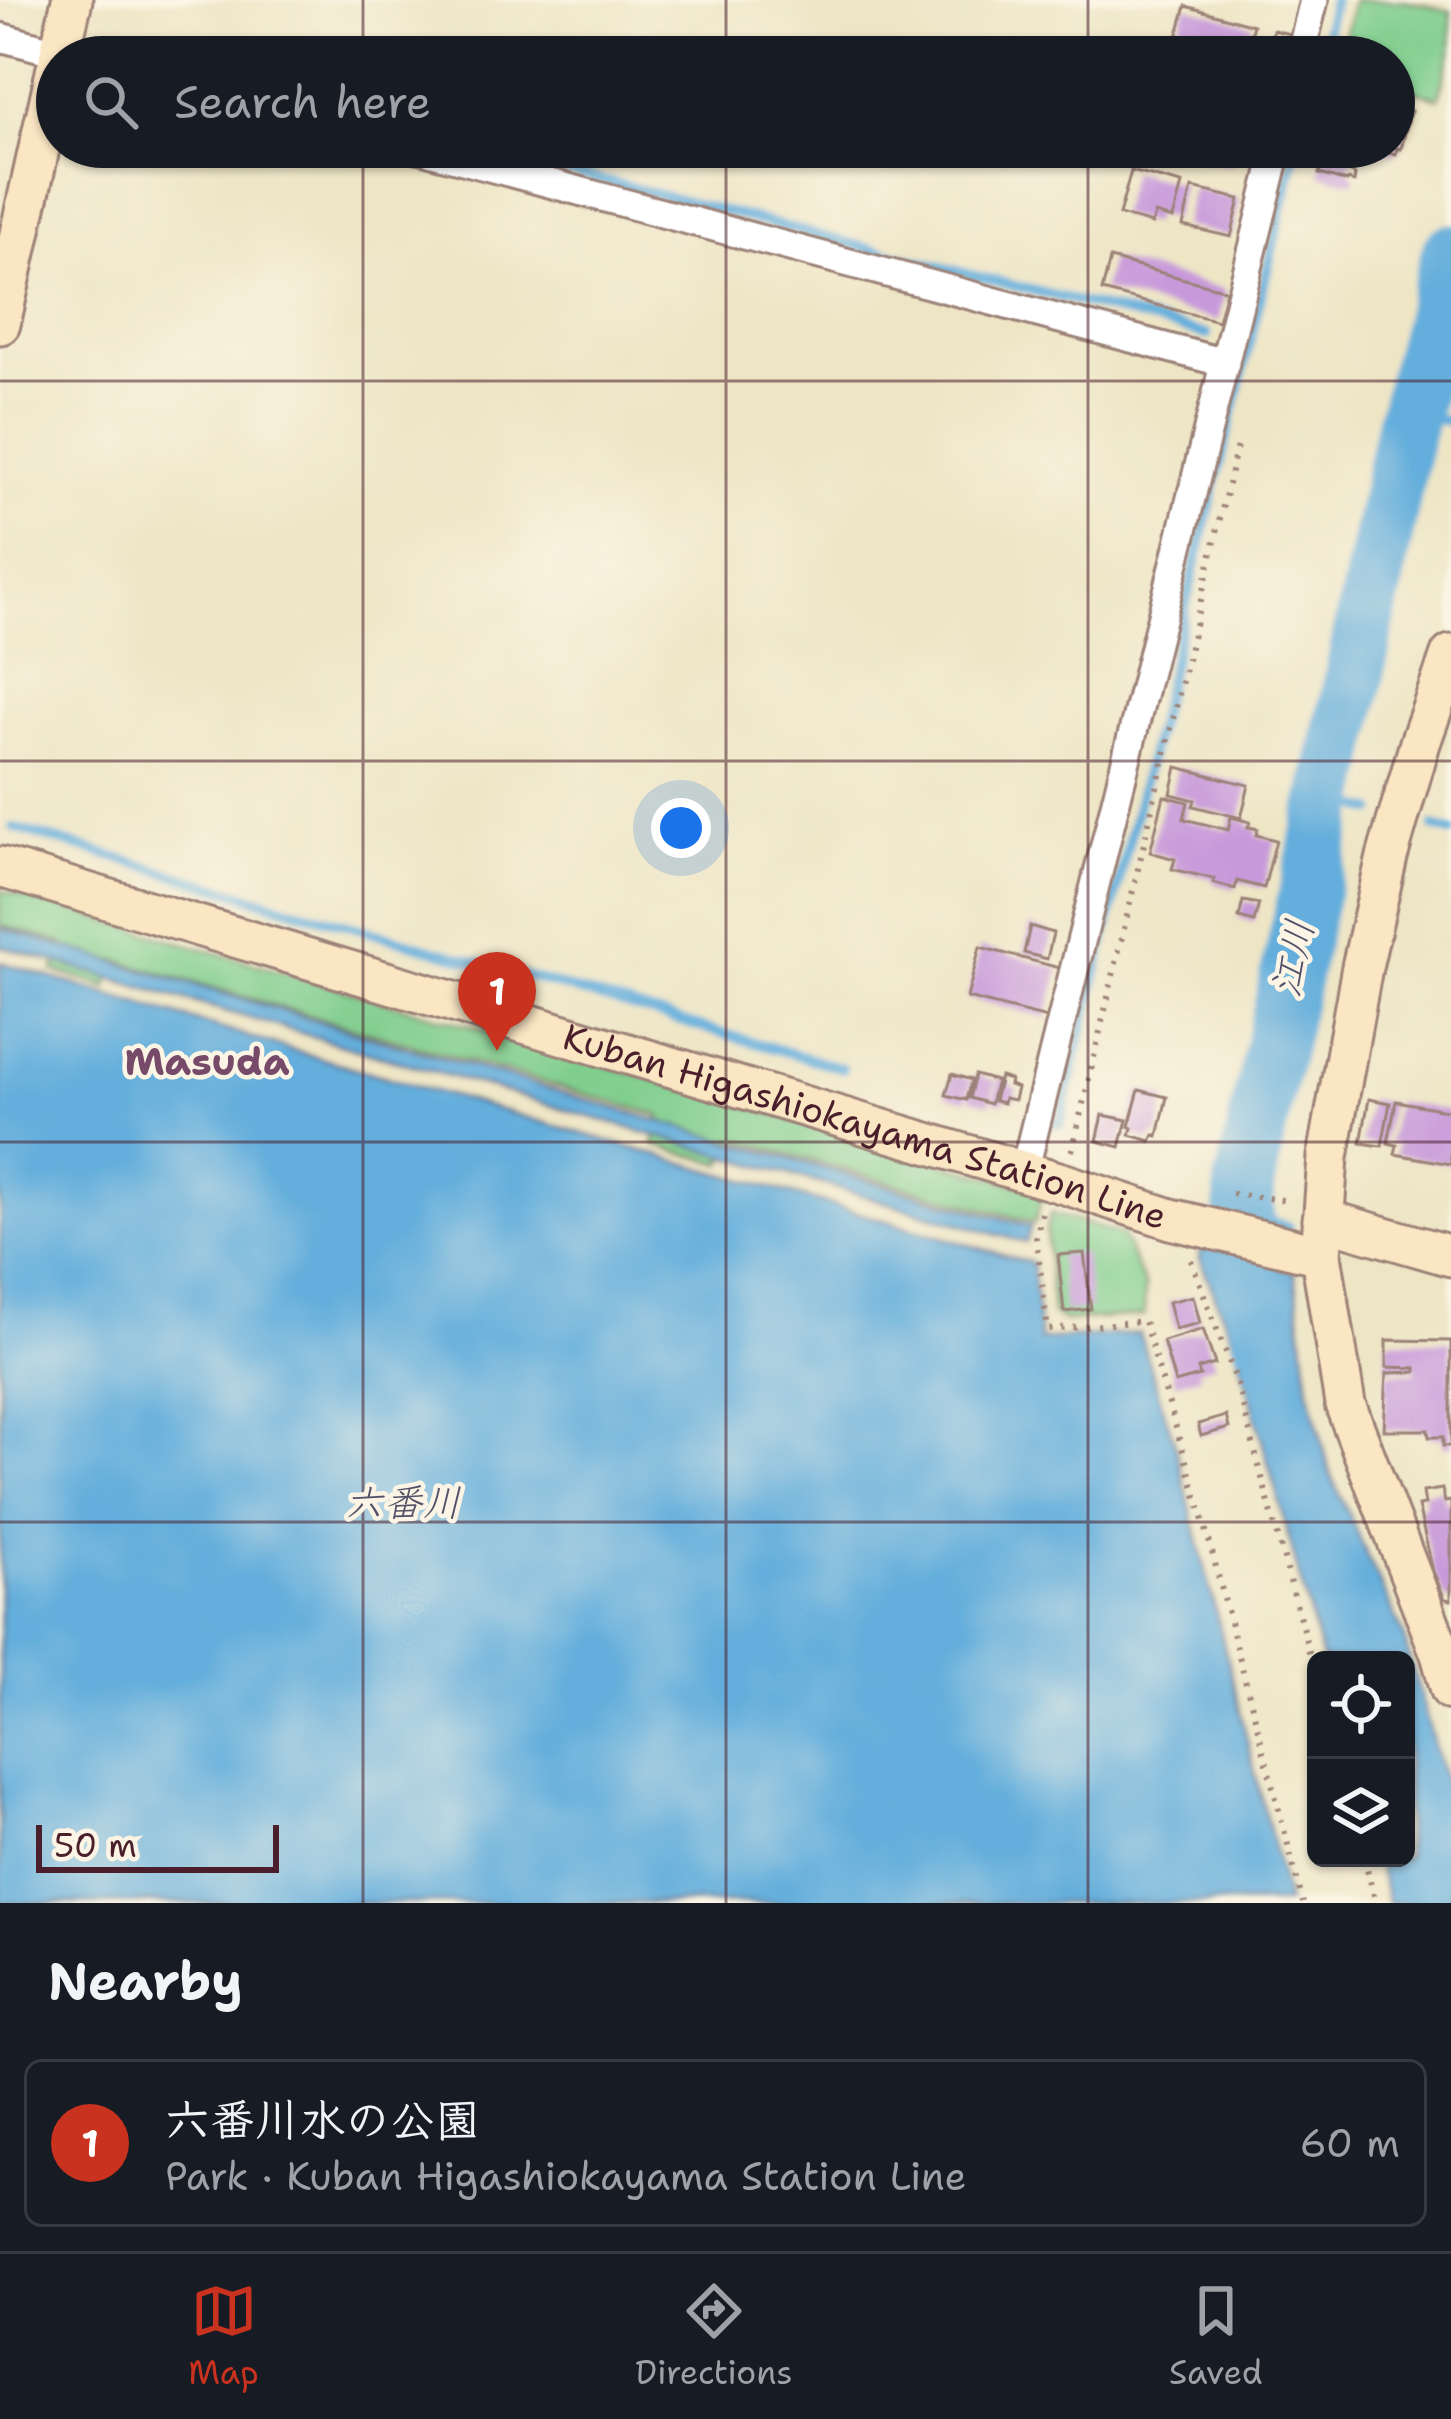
<!DOCTYPE html>
<html lang="en">
<head>
<meta charset="utf-8">
<style>
	:root { --surface:#171b24; --page:#242831; --text:#f1f3f6; --muted:#9ea1a6; --line:#363941; --accent:#c8321e }
	body { margin:0; font-family:"Shantell Sans","Klee One",sans-serif; background:var(--page); color:var(--text) }
	.controls { position:absolute; right:36px; bottom:36px; display:grid; overflow:hidden; border-radius:18px; box-shadow:0 3px 9px #0004 }
	.controls button { width:108px; height:108px; display:grid; place-items:center; padding:0; border:0; border-bottom:3px solid var(--line); background:var(--surface); color:var(--text); font:60px sans-serif }
	.scale { position:absolute; left:36px; bottom:30px; width:243px; box-sizing:border-box; padding-left:12px; border:6px solid #4a1f2b; border-top:0; font-size:33px; line-height:42px; white-space:nowrap; color:#4a1f2b; -webkit-text-stroke:9px #fcf5e5; paint-order:stroke }
	.you { position:absolute; left:681px; top:828px; width:42px; height:42px; margin:-30px; border:9px solid #fff; border-radius:50%; background:#1a73e8; box-shadow:0 0 0 18px #1a73e833 }
	.badge { display:grid; place-items:center; width:78px; height:78px; border-radius:50%; background:var(--accent); color:#fff; font-size:39px; font-weight:700 }
	.pin { position:absolute; translate:-50% -99px; filter:drop-shadow(0 3px 6px #0008) }
	.pin::after { content:''; position:absolute; top:63px; width:42px; height:36px; background:inherit; clip-path:polygon(0 0,100% 0,50% 100%) }
	.list { margin:0; padding:0; list-style:none }
	h2 { display:flex; justify-content:space-between; align-items:center; height:156px; margin:0; padding:0 48px; font-size:51px }
	h2 small { font-size:39px; font-weight:400; color:var(--muted) }
	.list li { display:grid; grid-template-columns:78px 1fr auto; gap:36px; align-items:center; box-sizing:border-box; height:168px; margin:0 24px 24px; padding:0 24px; border:3px solid var(--line); border-radius:18px }
	.list b { display:block; font-size:45px; white-space:nowrap }
	.list p { margin:0; font-size:39px; white-space:nowrap; color:var(--muted) }
	.list em { font-size:39px; font-style:normal; color:var(--muted) }
	.icon { flex:none; width:66px; height:66px; fill:none; stroke:currentColor; stroke-width:2; stroke-linecap:round; stroke-linejoin:round }
	.map { position:relative; flex:none; width:1451px; height:1903px; overflow:hidden }
	.search { position:absolute; background:var(--surface); box-shadow:0 3px 9px #0004; left:36px; right:36px; top:36px; height:132px; display:flex; align-items:center; gap:30px; box-sizing:border-box; padding:0 42px; border-radius:66px; color:var(--muted); font-size:45px }
	.sheet { height:348px; background:var(--surface) }
	nav { display:flex; justify-content:space-around; align-items:center; box-sizing:border-box; height:168px; border-top:3px solid var(--line); background:var(--surface); font-size:33px; color:var(--muted) }
	nav a { display:grid; justify-items:center; gap:6px }
	nav .on { color:var(--accent) }
	.map>svg:first-child { display:block }
	.green { fill:#80ce8e; stroke:#65765c; stroke-width:3 }
	.water { fill:#63aedc; stroke:#566684; stroke-width:3 }
	.lines { fill:none; stroke-linecap:round; stroke-linejoin:round }
	.stream { stroke:#63aedc; stroke-width:10 }
	.river { stroke:#63aedc; stroke-width:60 }
	.building { fill:#c799da }
	.street-casing { stroke:#9c8278; stroke-width:33 }
	.secondary-casing { stroke:#9c8278; stroke-width:45 }
	.path { stroke:#9c8278; stroke-width:6; stroke-dasharray:3 9; stroke-linecap:butt }
	.street { stroke:#fff; stroke-width:27 }
	.secondary { stroke:#fbe6c4; stroke-width:39 }
	.grid { fill:none; stroke:#4a1f2b; stroke-width:3; stroke-opacity:0.55 }
	.labels { text-anchor:middle; dominant-baseline:central; stroke-width:9; stroke-linejoin:round; paint-order:stroke }
	.street-label { font-size:36px; fill:#4a1f2b; stroke:#fcf5e5 }
	.water-label { font-size:39px; font-style:italic; fill:#535169; stroke:#fcf5e5 }
	.neighbourhood-label { font-size:39px; font-weight:bold; fill:#764a68; stroke:#fcf5e5 }
</style>
</head>
<body>
<div class="map">
<svg width="1451" height="1903" viewBox="0 0 1451 1903">
	<rect width="100%" height="100%" fill="#fcf5e5"/>
	<filter id="ink" filterUnits="userSpaceOnUse"><feTurbulence type="fractalNoise" baseFrequency=".00833" numOctaves="2"/><feDisplacementMap in="SourceGraphic" scale="24" xChannelSelector="R" yChannelSelector="G"/><feConvolveMatrix kernelMatrix="1 2 1 2 8 2 1 2 1" color-interpolation-filters="sRGB"/></filter>
	<filter id="wash" filterUnits="userSpaceOnUse"><feTurbulence type="fractalNoise" baseFrequency=".004" numOctaves="4" result="noise"/><feDisplacementMap in="SourceGraphic" scale="48" xChannelSelector="R" yChannelSelector="G"/><feGaussianBlur stdDeviation="2.7" result="paint"/><feColorMatrix in="noise" values="0 0 0 0 0 0 0 0 0 0 0 0 0 0 0 0 0 1.4 0 .05"/><feComposite in="paint" operator="in"/></filter>
	<g filter="url(#wash)">
		<rect width="100%" height="100%" fill="#eee5c5"/>
		<path class="green" d="M1353,0H1403L1451,11V53L1439,98L1394,84V57H1372L1366,52L1342,46Z
			M0,890L1043,1192L1035,1223L732,1138L723,1164L654,1145L661,1116L116,960L107,987L54,971L62,943L0,925Z
			M1051,1213L1122,1235L1145,1287L1144,1316L1065,1321L1052,1314L1046,1230Z"/>
		<path class="water" d="M0,928L735,1143L1031,1226L1026,1243L0,946Z
			M0,962L299,1052L1032,1263L1040,1340L1139,1333L1174,1441L1287,1903H0Z
			M1201,1246L1295,1272L1309,1388L1330,1473L1403,1634L1451,1805V1903H1388L1376,1858H1406V1660H1322L1238,1352L1200,1259Z"/>
		<g class="lines">
			<path class="stream" d="M107,53L121,57
				M1319,57L1333,0
				M472,147L1207,335
				M1409,413L1451,422
				M1329,799L1374,811
				M1434,827L1451,832
				M14,828L842,1068
				M1046,1120L1060,1124L1297,147
				M1244,1214L1288,1227"/>
			<path class="river" d="M1263,1339L1245,1266L1244,1186L1332,786L1404,432L1451,254"/>
		</g>
		<g id="blocks">
			<path class="building" d="M1186,6L1253,25L1244,57H1192L1173,51Z
				M1273,30L1290,34L1284,56L1268,52Z
				M1394,106L1411,111L1401,149L1397,148L1396,154L1375,149L1394,147Z
				M1177,147H1235L1230,165L1176,152Z
				M1331,147L1352,153L1350,172L1355,175L1354,182L1348,180L1347,182L1319,174L1324,155L1328,156Z
				M1131,171L1182,184L1173,219L1155,214L1152,224L1119,215Z
				M1192,188L1240,199L1231,237L1183,226Z
				M1110,259L1226,290L1218,321L1102,291Z
				M1177,767L1249,785L1241,818L1193,806L1195,800L1171,794Z
				M1164,796L1188,802L1184,819L1228,830L1231,817L1250,822L1248,827L1258,829L1256,835L1276,840L1264,888L1237,881L1235,889L1213,883L1214,879L1172,869L1175,859L1150,852Z
				M1243,901L1259,904L1254,922L1239,918Z
				M1030,926L1053,933L1047,959L1024,953Z
				M980,947L1060,968L1047,1018L967,998Z
				M952,1074L971,1080L966,1100L946,1095Z
				M975,1075L996,1081L990,1104L969,1098Z
				M1000,1077L1010,1080L1009,1085L1017,1088L1014,1100L1004,1098L1003,1103L994,1101Z
				M1139,1090L1167,1097L1158,1136L1154,1135L1151,1141L1130,1135L1132,1128L1129,1126Z
				M1369,1099L1390,1103L1382,1146L1361,1143Z
				M1396,1101L1451,1111V1164L1395,1154L1397,1145L1388,1143Z
				M1103,1115L1127,1120L1120,1147L1097,1141Z
				M1084,1253L1091,1309L1064,1312L1058,1255Z
				M1193,1296L1200,1323L1175,1329L1168,1302Z
				M1203,1329L1215,1364L1198,1369L1200,1376L1175,1383L1163,1341Z
				M1387,1340L1451,1341V1446H1443V1437H1429L1428,1430H1384L1387,1373L1416,1372V1368L1387,1367Z
				M1226,1416L1229,1428L1201,1436L1198,1424Z
				M1442,1489L1445,1502L1451,1501V1600L1445,1599L1433,1571L1418,1506L1425,1505L1423,1492Z"/>
		</g>
	</g>
	<g filter="url(#ink)">
		<use href="#blocks" fill-opacity="0" stroke="#9c8278" stroke-width="3"/>
		<g class="lines">
			<defs>
				<path id="street" d="M0,37L72,56
					M1300,57L1314,0
					M414,147L1225,363
					M1024,1172L1278,147"/>
				<g id="secondary">
					<path d="M59,57L72,0"/>
					<path d="M0,324L57,68"/>
					<path d="M1451,655L1420,743L1387,857L1362,967L1328,1157L1321,1255L1345,1404L1441,1654L1451,1690"/>
					<path id="s1" d="M0,867L1065,1184L1171,1219L1321,1255"/>
					<path d="M1323,1219L1451,1256"/>
				</g>
			</defs>
			<use href="#street" class="street-casing"/>
			<use href="#secondary" class="secondary-casing"/>
			<path class="path" d="M1072,1151L1237,446
				M1232,1194L1291,1201
				M1042,1213L1036,1237L1048,1330L1144,1321L1204,1521L1303,1903
				M1191,1260L1235,1377L1316,1678
				M1364,1858L1376,1903"/>
			<use href="#street" class="street"/>
			<use href="#secondary" class="secondary"/>
		</g>
	</g>
	<path class="grid" d="M363,0V57M726,0V57M1088,0V57M363,147V1903M726,147V1903M1088,147V1903M0,381H1451M0,761H1451M0,1142H1451M0,1522H1451"/>
	<g class="labels">
		<g class="street-label">
			<text stroke="none"><textPath href="#s1" startOffset="903">Kuban Higashiokayama Station Line</textPath></text>
		</g>
		<g class="water-label">
			<text transform="translate(1292 958) rotate(-78)">江川</text>
			<text x="403" y="1502">六番川</text>
		</g>
		<g class="neighbourhood-label">
			<text x="207" y="1061">Masuda</text>
		</g>
	</g>
</svg>
<div class="controls">
<button><svg class="icon" aria-label="locate" viewBox="0 0 24 24"><circle cx="12" cy="12" r="6"/><path d="M12 2v4M12 18v4M2 12h4M18 12h4"/></svg></button>
<button><svg class="icon" aria-label="layers" viewBox="0 0 24 24"><path d="M12 4l9 5-9 5-9-5zM3 14l9 5 9-5"/></svg></button>
</div>
<div class="scale">50 m</div>
<div class="you"></div>
<div class="pin badge" style="left:497px;top:1051px">1</div>
<div class="search"><svg class="icon" aria-label="search" viewBox="0 0 24 24"><circle cx="10" cy="10" r="6"/><path d="M15 15l6 6"/></svg>Search here</div>
</div>
<section class="sheet">
<h2>Nearby<small></small></h2>
<ul class="list">
<li><span class="badge">1</span><div><b>六番川水の公園</b><p>Park · Kuban Higashiokayama Station Line</p></div><em>60 m</em></li>
</ul>
</section>
<nav>
<a class="on"><svg class="icon" aria-label="map" viewBox="0 0 24 24"><path d="M3 6l6-2 6 2 6-2v14l-6 2-6-2-6 2zM9 4v14M15 6v14"/></svg>Map</a>
<a><svg class="icon" aria-label="directions" viewBox="0 0 24 24"><path d="M12 3l9 9-9 9-9-9zM9 14v-3h6M13 9l2 2-2 2"/></svg>Directions</a>
<a><svg class="icon" aria-label="saved" viewBox="0 0 24 24"><path d="M7 4h10v16l-5-4-5 4z"/></svg>Saved</a>
</nav>
</body>
</html>
